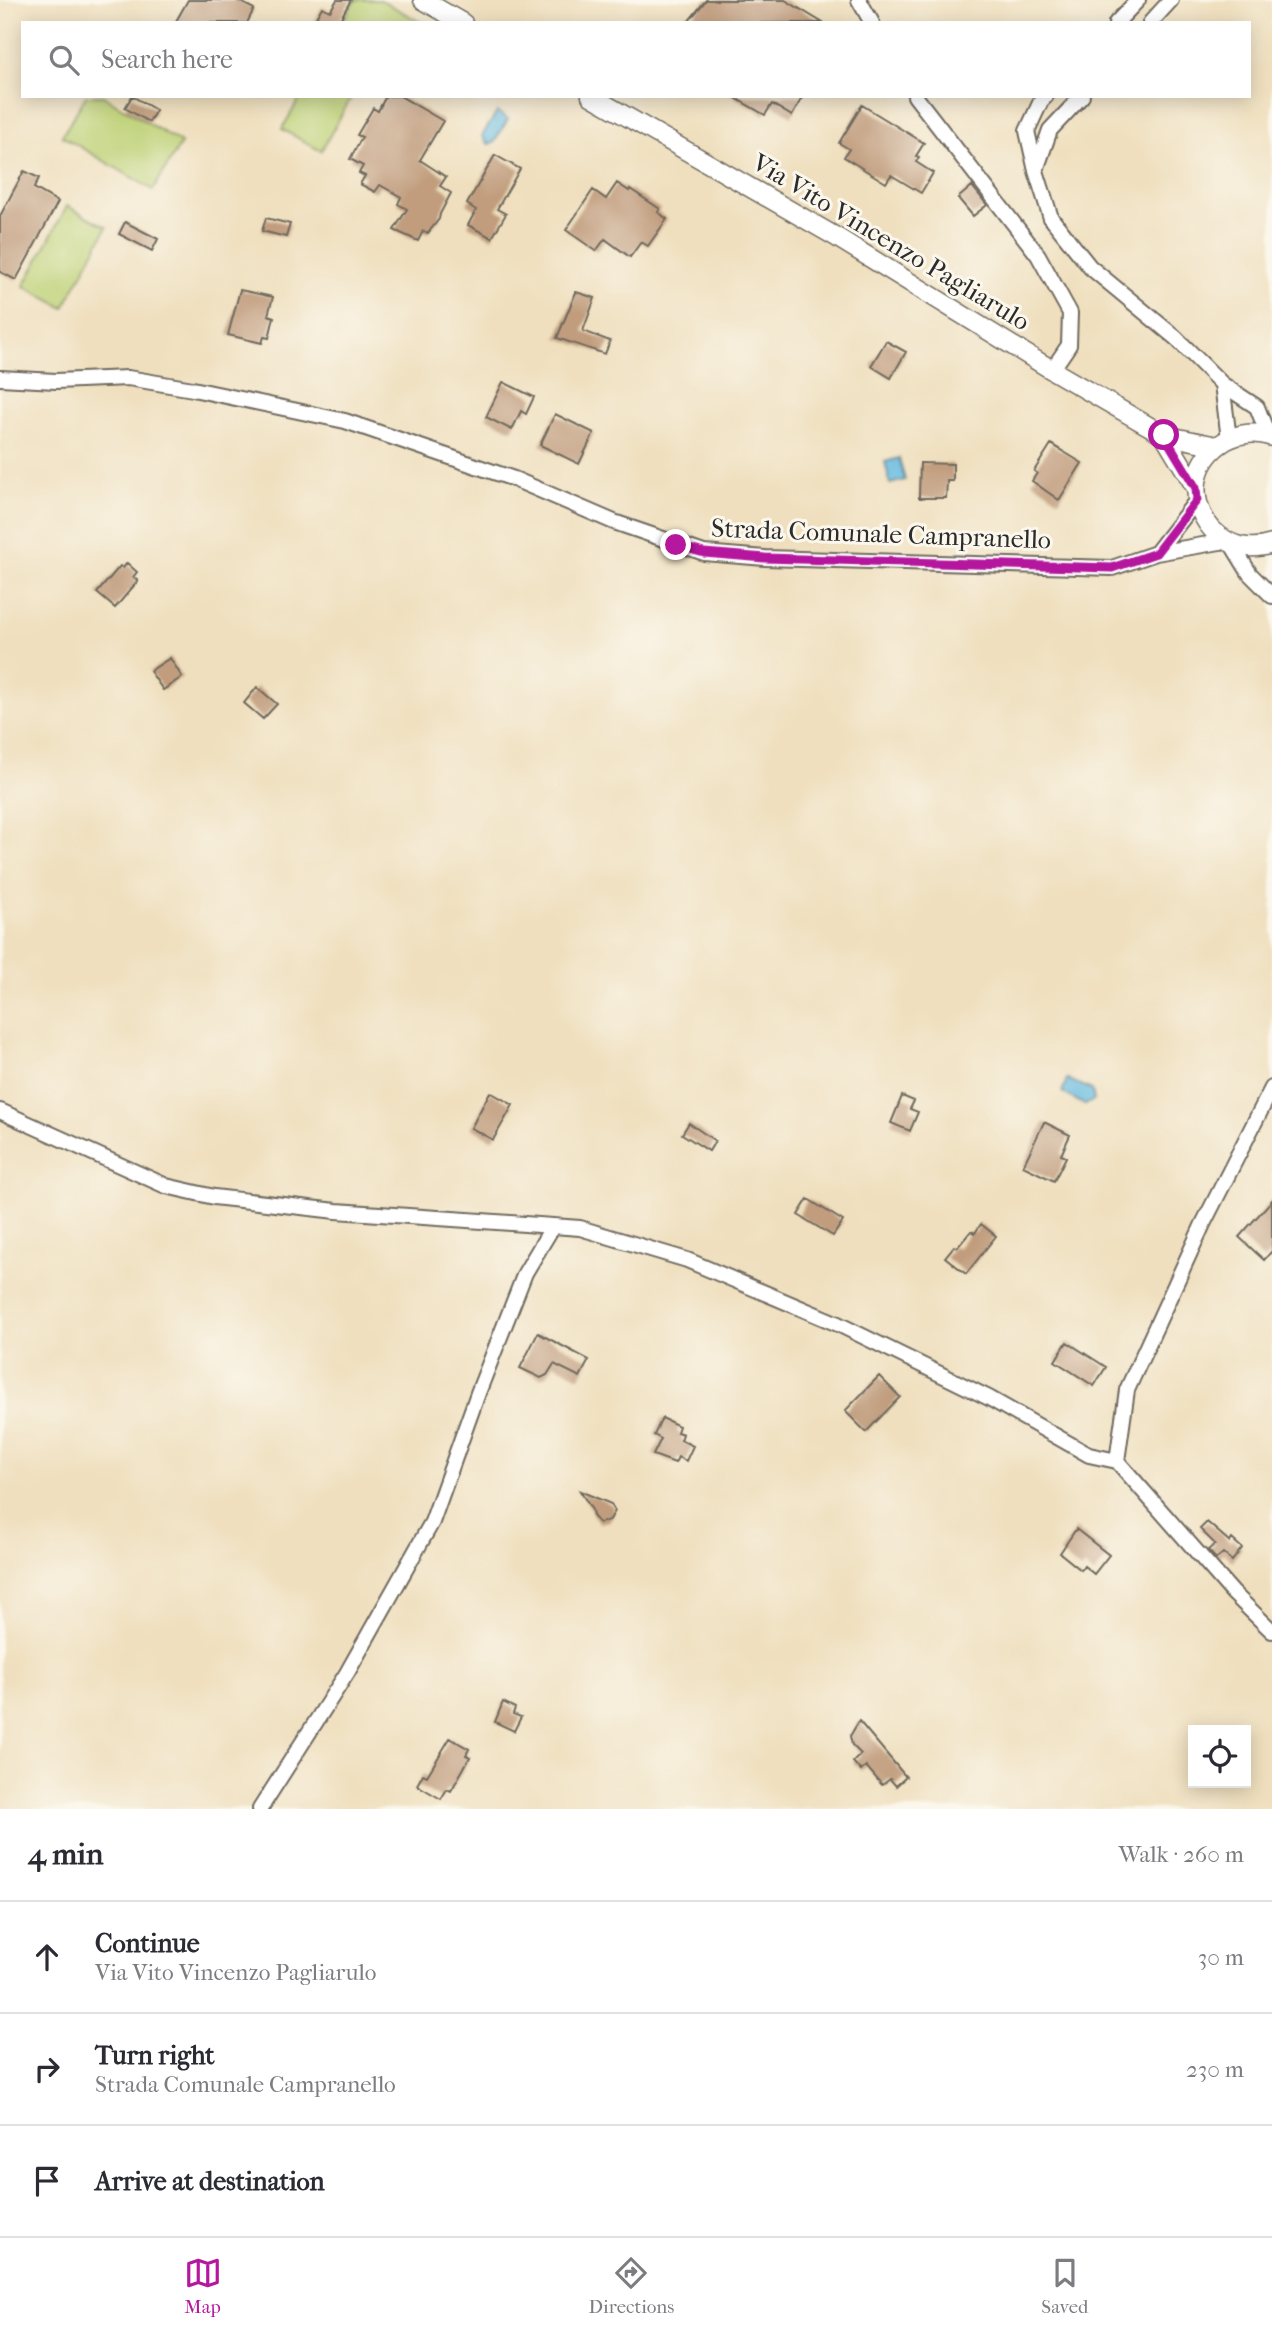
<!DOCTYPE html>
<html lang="en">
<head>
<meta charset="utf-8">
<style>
	:root { --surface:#fff; --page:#f7f7f7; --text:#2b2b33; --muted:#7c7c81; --line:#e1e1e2; --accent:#b5179e }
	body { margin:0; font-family:"IM FELL French Canon",serif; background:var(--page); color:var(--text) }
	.controls { position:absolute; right:21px; bottom:21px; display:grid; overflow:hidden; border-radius:0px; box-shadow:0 4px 18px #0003 }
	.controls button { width:63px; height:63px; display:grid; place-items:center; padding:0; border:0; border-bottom:2px solid var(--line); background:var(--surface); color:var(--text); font:35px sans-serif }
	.stop { position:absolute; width:21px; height:21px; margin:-16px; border:5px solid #b5179e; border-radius:50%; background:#fff }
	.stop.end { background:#b5179e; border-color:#fff; box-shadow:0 2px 7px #0008 }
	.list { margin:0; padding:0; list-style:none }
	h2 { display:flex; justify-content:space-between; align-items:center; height:91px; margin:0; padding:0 28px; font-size:30px }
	h2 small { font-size:23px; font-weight:400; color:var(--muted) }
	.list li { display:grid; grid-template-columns:46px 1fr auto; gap:21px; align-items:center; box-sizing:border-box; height:112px; padding:0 28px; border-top:2px solid var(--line) }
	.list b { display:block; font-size:26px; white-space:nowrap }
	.list p { margin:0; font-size:23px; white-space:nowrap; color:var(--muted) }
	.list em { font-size:23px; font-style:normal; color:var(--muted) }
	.icon { flex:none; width:38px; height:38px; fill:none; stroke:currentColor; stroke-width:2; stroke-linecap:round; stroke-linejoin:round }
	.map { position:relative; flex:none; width:1272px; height:1809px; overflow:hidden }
	.search { position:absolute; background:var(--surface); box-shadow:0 4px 18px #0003; left:21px; right:21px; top:21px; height:77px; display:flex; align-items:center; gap:18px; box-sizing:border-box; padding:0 24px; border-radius:0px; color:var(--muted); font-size:26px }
	.sheet { height:427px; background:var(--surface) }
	nav { display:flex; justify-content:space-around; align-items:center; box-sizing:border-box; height:98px; border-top:2px solid var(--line); background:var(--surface); font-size:19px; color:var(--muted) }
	nav a { display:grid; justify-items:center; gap:4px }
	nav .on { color:var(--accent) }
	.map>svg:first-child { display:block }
	.green { fill:#bcd073; stroke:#747e4f; stroke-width:2 }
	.water { fill:#62b9df; stroke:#467285; stroke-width:2 }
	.building { fill:#c19d7e }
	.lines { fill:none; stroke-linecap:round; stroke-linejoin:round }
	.minor-casing { stroke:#706a5e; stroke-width:18 }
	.tertiary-casing { stroke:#706a5e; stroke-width:21 }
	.minor { stroke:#fff; stroke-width:14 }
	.tertiary { stroke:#fff; stroke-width:18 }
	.route { stroke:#b5179e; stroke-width:9 }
	.labels { text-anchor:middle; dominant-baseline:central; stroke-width:6; stroke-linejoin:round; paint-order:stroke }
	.street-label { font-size:26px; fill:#2b2b2b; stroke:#fbf7ec }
</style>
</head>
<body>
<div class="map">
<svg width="1272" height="1809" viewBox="0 0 1272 1809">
	<rect width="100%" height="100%" fill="#fbf7ec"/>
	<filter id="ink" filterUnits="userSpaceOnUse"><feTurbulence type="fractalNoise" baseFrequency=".0143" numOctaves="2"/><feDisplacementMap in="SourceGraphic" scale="14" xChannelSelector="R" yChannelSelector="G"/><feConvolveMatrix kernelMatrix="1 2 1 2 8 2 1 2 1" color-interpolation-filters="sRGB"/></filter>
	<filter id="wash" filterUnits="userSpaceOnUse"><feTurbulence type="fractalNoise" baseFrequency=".00686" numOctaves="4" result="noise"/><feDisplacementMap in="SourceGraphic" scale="28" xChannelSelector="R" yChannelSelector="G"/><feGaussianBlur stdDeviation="1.57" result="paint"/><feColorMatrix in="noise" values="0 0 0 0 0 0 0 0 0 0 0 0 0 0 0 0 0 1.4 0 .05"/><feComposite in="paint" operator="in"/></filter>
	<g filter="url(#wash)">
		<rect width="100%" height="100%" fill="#efdfbe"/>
		<path class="green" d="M355,0H381L422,23H342Z
			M86,96H103L181,143L153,190L62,136Z
			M301,96H352L321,151L282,129Z
			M67,206L107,227L64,308L24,286Z"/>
		<path class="water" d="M497,112L508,119L494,143L488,144L482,136Z
			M899,458L905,480L890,484L885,462Z
			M1067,1079L1092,1090L1094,1100L1085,1105L1062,1092Z"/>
		<g id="blocks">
			<path class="building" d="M188,0H237L254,9L247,23H175Z
				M337,0H351L341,18L349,23H313L322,7L330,11Z
				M706,0H785L823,23H687Z
				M132,96L156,110L149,122L125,108Z
				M386,96H400L443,121L420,160L446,177L440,186L451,193L440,214L439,219L428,233L423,231L418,241L394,230L407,209L398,204L401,197L380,185L375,192L360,184L365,176L359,173L363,166L350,159L362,137L357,135L373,108L378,111Z
				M732,96H803L792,116L772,104L765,115Z
				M862,105L924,143L916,156L919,157L916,162L933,173L921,193L891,175L886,183L844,157L849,149L839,143Z
				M495,155L520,169L497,209L506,214L492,238L468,225L476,210L467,204Z
				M24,171L39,178L34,188L58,202L16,280L0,272V216Z
				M617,183L629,191L630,189L660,209L658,212L667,219L648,246L641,242L630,257L605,239L596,251L566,230L593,190L606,199Z
				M972,186L987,205L973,216L958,198Z
				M266,218L290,224L286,237L262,231Z
				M125,222L158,239L152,251L119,234Z
				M240,290L273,297L268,315L274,317L269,338L264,337L262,343L228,335Z
				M576,292L595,298L583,331L610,341L605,354L557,338Z
				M886,341L906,352L891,378L871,366Z
				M503,382L534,397L526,414L521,411L512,430L486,417Z
				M555,414L594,433L579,464L540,445Z
				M1051,444L1082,463L1059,500L1032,481L1037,473L1034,471Z
				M920,463L953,464V481H947L946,498H919Z
				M127,563L137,572L133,577L138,581L115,608L97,593L120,566L123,568Z
				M170,658L182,677L163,690L150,671Z
				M257,687L277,704L263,719L244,703Z
				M490,1092L513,1105L493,1140L471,1128Z
				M902,1096L914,1101L910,1109L918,1112L910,1131L891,1123Z
				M1044,1122L1070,1135L1061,1155L1066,1157L1054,1181L1023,1166Z
				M689,1123L715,1141L709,1151L682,1134Z
				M808,1199L843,1221L833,1236L798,1215Z
				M1272,1200V1251L1264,1260L1239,1237Z
				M981,1224L996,1236L966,1274L945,1257L954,1246L957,1248L971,1231L975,1233Z
				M538,1333L589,1360L580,1377L554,1364L547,1375L541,1378L520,1368Z
				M1067,1342L1106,1367L1094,1386L1055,1361Z
				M879,1376L900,1397L866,1432L845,1411Z
				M662,1418L679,1426L677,1432L683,1434L681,1440L693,1446L686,1461L678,1457L675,1463L653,1455L661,1439L654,1435Z
				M580,1491L611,1504L615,1511L609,1521L599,1523L593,1516L592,1510Z
				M1207,1522L1230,1542L1232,1539L1242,1548L1232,1561L1223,1553L1216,1559L1208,1550L1215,1544L1200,1529Z
				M1076,1529L1109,1555L1094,1574L1084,1566L1081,1570L1060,1553Z
				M503,1702L515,1708L513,1714L521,1717L514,1731L495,1722Z
				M859,1721L906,1777L896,1786L890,1779L882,1785L866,1766L861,1771L853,1762L861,1754L852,1745L850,1736Z
				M450,1738L469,1749L466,1755L470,1757L451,1791L447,1789L441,1799L417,1785L423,1774L427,1776Z"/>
		</g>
	</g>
	<g filter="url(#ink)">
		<use href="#blocks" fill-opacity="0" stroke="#706a5e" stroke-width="2"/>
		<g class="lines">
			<defs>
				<path id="minor" d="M859,0L872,23
					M1116,23L1138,0
					M1150,23L1171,0
					M915,96L1038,255L1070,313L1069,345L1052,370
					M1046,96L1041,101L1027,131L1036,171L1051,218L1090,267L1176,338L1222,384L1257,407L1268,435
					M1036,170L1050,130L1082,96
					M0,378L56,381L128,378L193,389L345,421L514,479L614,522L704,553L765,558L1112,568L1156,553L1226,541
					M1222,384L1229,439
					M1231,543L1250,574L1272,596
					M1156,553L1197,500
					M1272,1088L1203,1224L1127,1390L1117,1461L1233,1593L1272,1631
					M0,1111L166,1186L214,1197L336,1211L553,1226
					M260,1809L347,1673L432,1522L478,1393L525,1273L553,1226L580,1228L687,1260L838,1324L989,1398L1089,1455L1117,1461"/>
				<path id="tertiary" d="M423,0L463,23
					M591,96L838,238L1052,370L1164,435L1217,446
					M1164,435L1196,488
					M1272,437C1257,431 1239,433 1225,441C1166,477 1207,565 1272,544"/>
			</defs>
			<use href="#minor" class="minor-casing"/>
			<use href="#tertiary" class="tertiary-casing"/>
			<use href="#minor" class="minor"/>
			<use href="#tertiary" class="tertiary"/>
		</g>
	</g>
	<g class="lines" filter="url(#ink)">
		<path class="route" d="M676,545L704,553L765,558L1112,568L1156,553L1197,500L1196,488L1164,435"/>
	</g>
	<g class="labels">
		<g class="street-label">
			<text transform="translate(891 242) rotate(31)">Via Vito Vincenzo Pagliarulo</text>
			<text transform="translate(881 534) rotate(2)">Strada Comunale Campranello</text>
		</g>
	</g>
</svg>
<div class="controls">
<button><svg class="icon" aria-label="locate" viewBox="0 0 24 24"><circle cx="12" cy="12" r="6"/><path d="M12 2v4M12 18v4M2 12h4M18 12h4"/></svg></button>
</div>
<div class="stop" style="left:1164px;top:435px"></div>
<div class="stop end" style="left:676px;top:545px"></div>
<div class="search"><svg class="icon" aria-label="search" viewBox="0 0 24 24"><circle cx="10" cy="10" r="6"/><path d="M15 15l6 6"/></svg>Search here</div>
</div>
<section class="sheet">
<h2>4 min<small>Walk · 260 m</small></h2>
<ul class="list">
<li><svg class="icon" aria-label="ahead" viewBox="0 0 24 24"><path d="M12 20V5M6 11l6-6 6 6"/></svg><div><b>Continue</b><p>Via Vito Vincenzo Pagliarulo</p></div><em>30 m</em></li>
<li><svg class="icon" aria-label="right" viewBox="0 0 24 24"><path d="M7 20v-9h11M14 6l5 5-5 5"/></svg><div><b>Turn right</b><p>Strada Comunale Campranello</p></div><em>230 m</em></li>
<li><svg class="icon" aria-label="arrive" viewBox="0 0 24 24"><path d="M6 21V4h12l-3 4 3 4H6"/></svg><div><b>Arrive at destination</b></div></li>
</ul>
</section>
<nav>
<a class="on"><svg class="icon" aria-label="map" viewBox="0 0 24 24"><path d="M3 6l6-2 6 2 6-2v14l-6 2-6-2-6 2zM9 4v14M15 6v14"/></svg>Map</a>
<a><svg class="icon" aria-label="directions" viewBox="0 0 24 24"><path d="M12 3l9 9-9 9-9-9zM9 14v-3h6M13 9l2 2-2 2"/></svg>Directions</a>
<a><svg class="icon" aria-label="saved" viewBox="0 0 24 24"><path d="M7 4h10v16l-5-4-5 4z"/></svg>Saved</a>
</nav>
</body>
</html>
